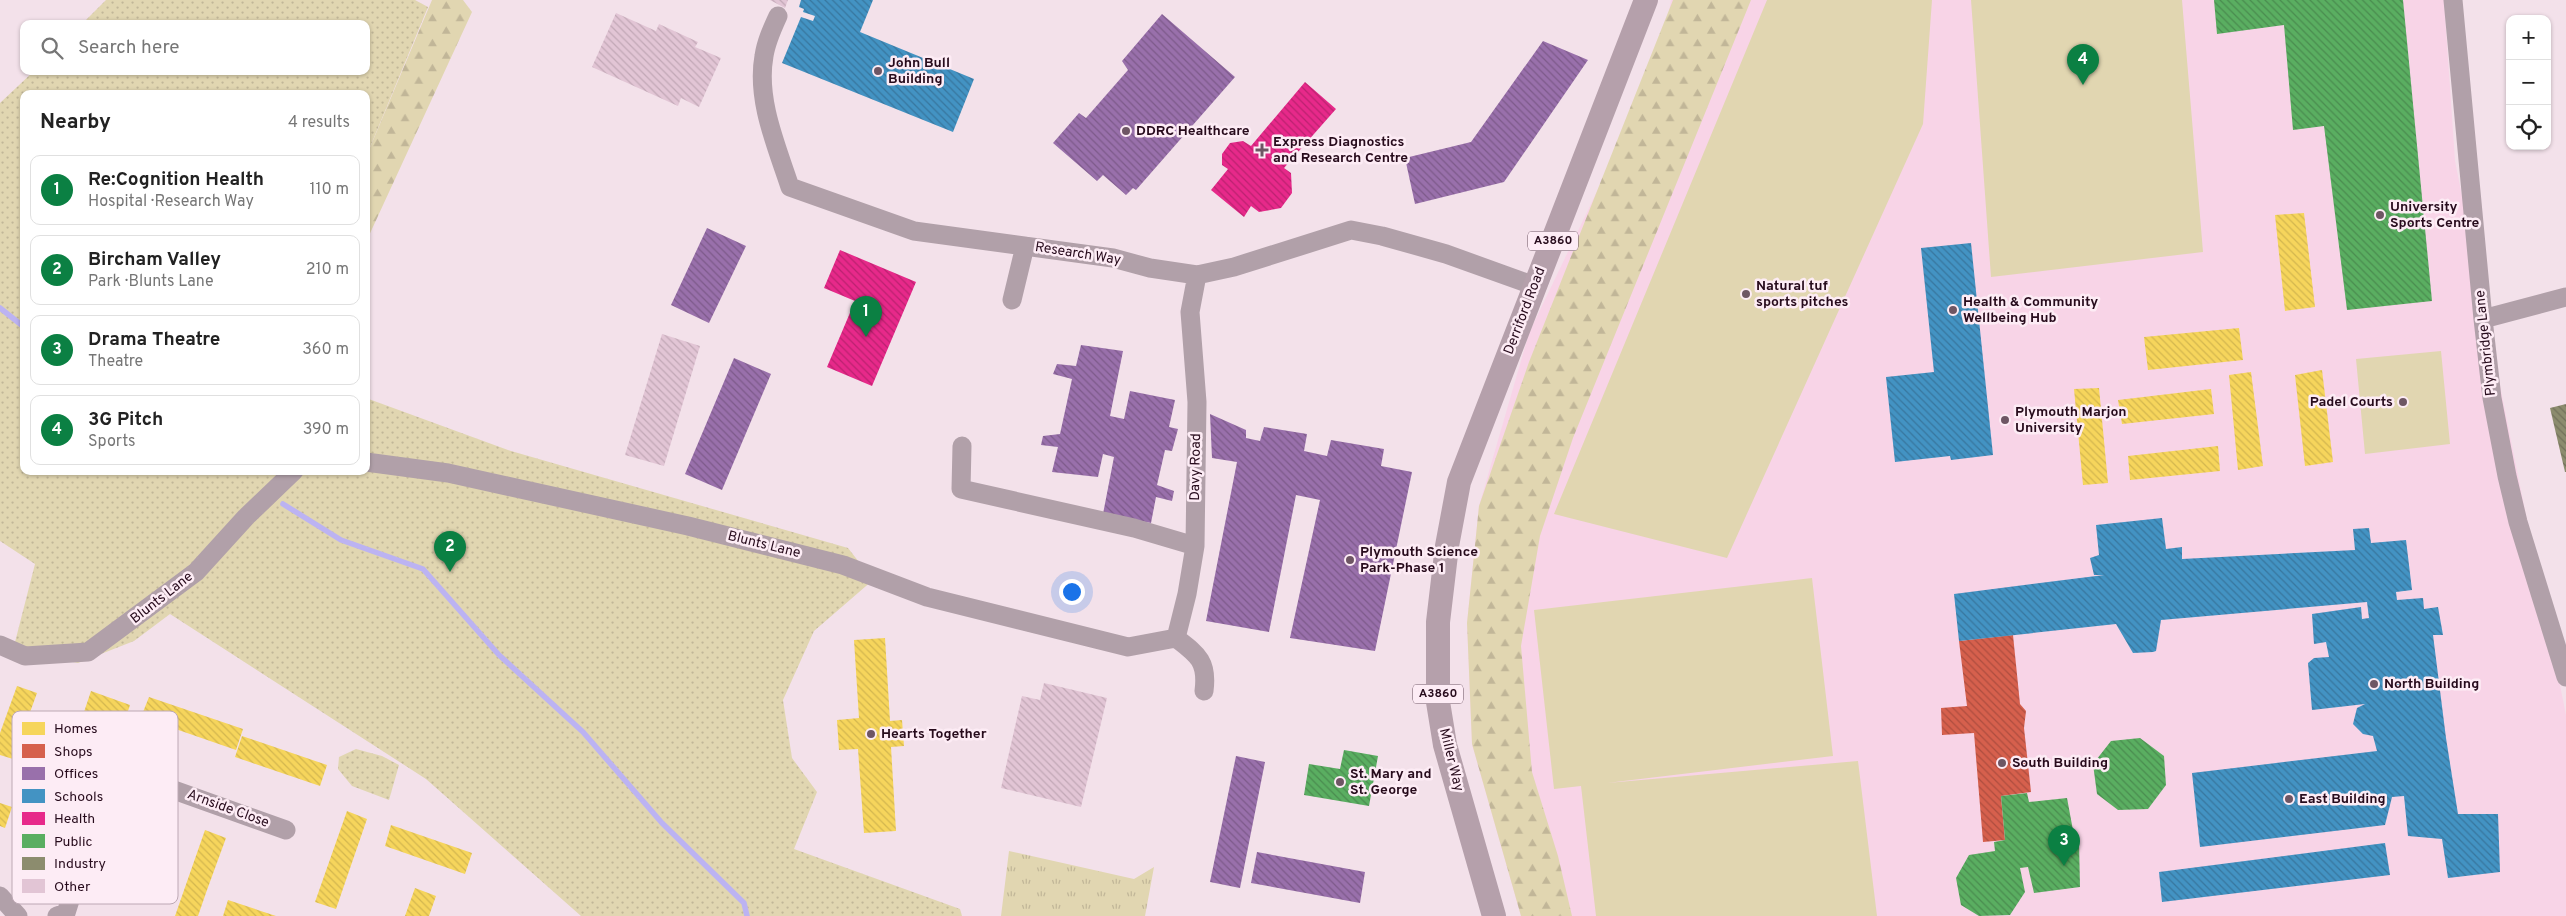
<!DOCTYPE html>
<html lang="en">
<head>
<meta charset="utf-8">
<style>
	:root { --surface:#fff; --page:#f2f2f2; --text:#222; --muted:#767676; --line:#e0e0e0; --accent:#0b8043 }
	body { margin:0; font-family:Overpass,sans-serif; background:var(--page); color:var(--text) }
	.controls { position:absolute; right:15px; top:15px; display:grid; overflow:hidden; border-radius:10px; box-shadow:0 1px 4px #0004 }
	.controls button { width:45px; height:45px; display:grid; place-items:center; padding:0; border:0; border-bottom:1px solid var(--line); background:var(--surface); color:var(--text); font:25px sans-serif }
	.you { position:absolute; left:1071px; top:591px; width:18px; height:18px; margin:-12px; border:4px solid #fff; border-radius:50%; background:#1a73e8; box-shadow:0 0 0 8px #1a73e833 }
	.badge { display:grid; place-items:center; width:32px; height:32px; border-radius:50%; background:var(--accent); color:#fff; font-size:16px; font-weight:700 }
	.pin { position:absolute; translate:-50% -41px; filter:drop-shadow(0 1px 2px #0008) }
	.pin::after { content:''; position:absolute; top:26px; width:18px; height:15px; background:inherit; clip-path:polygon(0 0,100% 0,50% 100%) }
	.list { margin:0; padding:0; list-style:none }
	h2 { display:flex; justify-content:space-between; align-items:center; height:65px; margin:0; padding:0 20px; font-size:21px }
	h2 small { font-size:16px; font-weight:400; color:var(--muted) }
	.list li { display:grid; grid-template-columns:32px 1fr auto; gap:15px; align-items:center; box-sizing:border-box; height:70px; margin:0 10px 10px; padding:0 10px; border:1px solid var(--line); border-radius:10px }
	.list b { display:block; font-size:19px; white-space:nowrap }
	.list p { margin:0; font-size:16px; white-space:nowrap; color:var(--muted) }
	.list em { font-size:16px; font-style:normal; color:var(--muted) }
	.icon { flex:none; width:28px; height:28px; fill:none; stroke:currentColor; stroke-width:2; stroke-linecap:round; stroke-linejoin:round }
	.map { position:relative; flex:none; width:2566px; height:916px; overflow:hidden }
	.search { position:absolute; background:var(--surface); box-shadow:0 1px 4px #0004; left:20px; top:20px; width:350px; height:55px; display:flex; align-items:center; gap:12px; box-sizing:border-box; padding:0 18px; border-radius:10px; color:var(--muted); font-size:19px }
	.panel { position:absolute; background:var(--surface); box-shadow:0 1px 4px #0004; left:20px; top:90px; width:350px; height:385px; border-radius:10px }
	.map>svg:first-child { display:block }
	.built { fill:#f8d4e7 }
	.grass { fill:url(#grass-tufts) }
	.forest { fill:url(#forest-firs) }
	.park { fill:url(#park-dots) }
	.pitch { fill:#e1d6b1 }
	.homes { fill:url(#homes-back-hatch) }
	.shops { fill:url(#shops-back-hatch) }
	.offices { fill:url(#offices-back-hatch) }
	.schools { fill:url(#schools-back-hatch) }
	.health { fill:url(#health-back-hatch) }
	.public { fill:url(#public-back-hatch) }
	.industry { fill:url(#industry-back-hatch) }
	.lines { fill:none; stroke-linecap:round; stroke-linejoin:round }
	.stream { stroke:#bcb3f2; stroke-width:5.5 }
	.building { fill:url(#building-back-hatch) }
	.minor { stroke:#b1a0a9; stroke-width:19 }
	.major { stroke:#b5a0ab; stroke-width:24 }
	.poi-dot { fill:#6e5664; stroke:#fdecf5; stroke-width:2 }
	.labels { text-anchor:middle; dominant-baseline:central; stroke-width:5; stroke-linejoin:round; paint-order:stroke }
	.shield { fill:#fdecf5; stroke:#674e5d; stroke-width:1 }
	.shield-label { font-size:12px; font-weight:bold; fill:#270b1c }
	.poi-label { font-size:14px; font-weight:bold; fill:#270b1c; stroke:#fdecf5; text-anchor:start }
	.street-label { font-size:14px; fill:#270b1c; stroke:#fdecf5 }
	.key { fill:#fdecf5; stroke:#bda8b4; stroke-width:1 }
	.key-label { font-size:14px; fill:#270b1c }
</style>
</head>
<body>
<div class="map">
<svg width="2566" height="916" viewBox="0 0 2566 916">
	<defs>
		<pattern id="grass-tufts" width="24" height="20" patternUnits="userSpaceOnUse" patternTransform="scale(1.25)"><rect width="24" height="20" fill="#e1d6b1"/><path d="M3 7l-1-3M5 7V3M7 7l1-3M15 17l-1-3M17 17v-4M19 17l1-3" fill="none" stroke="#c1b698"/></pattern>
		<pattern id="forest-firs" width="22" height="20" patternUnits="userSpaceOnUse" patternTransform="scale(1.25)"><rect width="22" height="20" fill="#e1d6b1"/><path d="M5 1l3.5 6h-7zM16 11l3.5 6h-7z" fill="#c1b698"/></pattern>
		<pattern id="park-dots" width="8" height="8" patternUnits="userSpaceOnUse" patternTransform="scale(1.25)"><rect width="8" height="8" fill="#e1d6b1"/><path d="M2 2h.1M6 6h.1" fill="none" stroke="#c1b698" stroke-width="1.8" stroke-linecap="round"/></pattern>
		<pattern id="homes-back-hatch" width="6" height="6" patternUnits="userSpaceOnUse" patternTransform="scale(1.25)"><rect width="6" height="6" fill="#f6d55c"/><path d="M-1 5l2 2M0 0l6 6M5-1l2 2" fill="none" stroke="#d3b64f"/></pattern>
		<pattern id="shops-back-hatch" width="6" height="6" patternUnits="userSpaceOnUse" patternTransform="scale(1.25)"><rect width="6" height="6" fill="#d6604d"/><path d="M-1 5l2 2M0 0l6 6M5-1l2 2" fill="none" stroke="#ae4d3f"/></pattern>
		<pattern id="offices-back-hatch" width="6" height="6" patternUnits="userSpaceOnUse" patternTransform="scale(1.25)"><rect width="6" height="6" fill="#9970ab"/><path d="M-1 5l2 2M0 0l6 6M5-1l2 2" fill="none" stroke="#7d5a8a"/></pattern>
		<pattern id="schools-back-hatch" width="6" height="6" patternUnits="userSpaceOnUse" patternTransform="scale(1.25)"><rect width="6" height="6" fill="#4393c3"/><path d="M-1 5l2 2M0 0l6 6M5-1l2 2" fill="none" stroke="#38769e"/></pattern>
		<pattern id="health-back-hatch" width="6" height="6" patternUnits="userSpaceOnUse" patternTransform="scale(1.25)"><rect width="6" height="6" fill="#e7298a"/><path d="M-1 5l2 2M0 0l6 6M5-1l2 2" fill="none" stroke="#bb2170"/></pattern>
		<pattern id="public-back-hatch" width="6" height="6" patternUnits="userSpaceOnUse" patternTransform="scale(1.25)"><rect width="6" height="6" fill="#5aae61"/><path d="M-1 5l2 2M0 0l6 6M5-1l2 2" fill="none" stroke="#4a8c4f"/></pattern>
		<pattern id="industry-back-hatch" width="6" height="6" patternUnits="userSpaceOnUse" patternTransform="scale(1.25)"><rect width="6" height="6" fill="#8c8c6e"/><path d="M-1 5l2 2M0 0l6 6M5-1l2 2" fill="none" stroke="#72715a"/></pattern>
		<pattern id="building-back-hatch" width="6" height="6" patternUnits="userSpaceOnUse" patternTransform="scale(1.25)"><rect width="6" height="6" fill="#e2c5d5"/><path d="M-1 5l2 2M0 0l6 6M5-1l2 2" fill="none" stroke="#c2a8b6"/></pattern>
	</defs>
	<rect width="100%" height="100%" fill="#f3e1ea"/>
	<path class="built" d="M1671,0H2444L2455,161L2566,715V916H1521L1472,744L1467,623L1479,506L1529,333L1661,58Z"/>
	<path class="grass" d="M1009,851L1134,879L1154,867L1145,916H1001Z"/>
	<path class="forest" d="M432,0H463L472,12L366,242V157Z
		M1673,0H1751L1573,438L1540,536L1521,646L1532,772L1558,856L1572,916H1521L1472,744L1467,623L1479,506L1529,362Z"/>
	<path class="park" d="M106,0H415L428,7L366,157V94H24V471H366V398L511,451L848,548L873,580L814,631L783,700L792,758L817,792L794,849L960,909L962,916H581L426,779L170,614L134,641L78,663L13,650L35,564L0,541V103L34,71H366V24H82Z
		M356,749L382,756L399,765L389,800L352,786L338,769L339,757Z"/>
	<path class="pitch" d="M1767,0H1932L1923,124L1727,558L1554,514Z
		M1971,0H2182L2203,252L1991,277Z
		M2441,351L2450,444L2365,454L2356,359Z
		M1812,578L1833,756L1607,783L1858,761L1877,916H1596L1581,786L1554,789L1534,610Z"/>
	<path class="homes" d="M2304,213L2315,307L2285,311L2275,215Z
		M2239,328L2243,360L2148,370L2144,337Z
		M2322,370L2333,462L2305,466L2295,375Z
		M2251,372L2263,466L2238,470L2229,375Z
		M2099,388L2108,483L2083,485L2074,389Z
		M2211,389L2214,414L2122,424L2118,400Z
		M2218,446L2220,471L2130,480L2128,456Z
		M885,638L890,721L902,720L904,746L891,747L896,831L864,833L858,749L839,750L837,720L859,718L854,640Z
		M17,686L37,693L13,759L0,755V733Z
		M91,691L130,705L123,726L84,712Z
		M149,697L243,729L236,750L141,717Z
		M242,736L327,765L320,786L235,757Z
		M0,803L12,807L5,828L0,826Z
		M347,811L367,819L336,909L315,902Z
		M391,825L472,853L465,874L385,846Z
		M205,830L226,838L207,890L198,916H175Z
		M415,888L436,896L429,916H405Z
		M228,900L276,916H223Z"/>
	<path class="shops" d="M2013,635L2020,704L2026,711L2024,728L2031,792L2001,796L2005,840L1983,842L1974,733L1942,735L1941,708L1967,706L1959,641Z"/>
	<path class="offices" d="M1162,14L1235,77L1136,190L1133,188L1126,195L1103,175L1097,181L1053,143L1079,113L1086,118L1128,70L1122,61Z
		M1543,41L1588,60L1504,182L1415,204L1405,158L1471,142Z
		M707,228L746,246L709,323L671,305Z
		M1081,345L1123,351L1110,416L1124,419L1130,391L1175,400L1169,427L1178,429L1172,451L1165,450L1157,485L1174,491L1172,501L1156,497L1151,523L1103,514L1114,457L1103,454L1098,477L1052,472L1058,447L1041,445L1043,436L1060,434L1072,379L1053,374L1057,364L1076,366Z
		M734,358L771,374L722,490L685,474Z
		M1210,414L1246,430V438L1260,441L1264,427L1307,434L1304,451L1327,456L1331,440L1384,449L1381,466L1412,472L1375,651L1290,638L1320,500L1296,495L1269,632L1206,621L1237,462L1212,458Z
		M1236,756L1265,762L1240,888L1210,882Z
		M1257,852L1365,872L1360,903L1251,883Z"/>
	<path class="schools" d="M801,0H873L860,32L974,79L953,132L782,63L801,17L813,21L815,16L803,12L804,9L799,7Z
		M1971,243L1993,455L1951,460L1950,456L1895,462L1886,377L1934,372L1921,248Z
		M2162,518L2166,549L2182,547V559L2355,550L2353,529L2369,528L2371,543L2406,540L2412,590L2396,592L2397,600L2423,598L2424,609L2438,607L2443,635H2433L2446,738L2458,814H2498L2500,872L2448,878L2442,839L2408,836L2404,796L2392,797L2385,825L2200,847L2192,773L2377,751L2373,736L2363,734L2353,724L2357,708L2365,704L2312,710L2308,663L2314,658L2329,657L2326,642L2314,644L2312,614L2361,607L2362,619L2369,618L2367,602L2161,620L2156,651L2153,652L2133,653L2116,624L1959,641L1954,594L2104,575H2094L2090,558L2099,555L2096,525Z
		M2385,843L2390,875L2162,902L2159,872Z"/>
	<path class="health" d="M1305,82L1336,109L1284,168L1291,173L1292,193L1281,208L1259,212L1251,206L1244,217L1211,190L1228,169L1222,165V154L1230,143L1243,141L1251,146Z
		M840,250L916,282L872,386L827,367L855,301L824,288Z"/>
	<path class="public" d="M2214,0H2403L2432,301L2347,310L2324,126L2293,130L2284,25L2217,34Z
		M2140,738L2164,756L2166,785L2148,809L2118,810L2097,794L2093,764L2111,741Z
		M1344,750L1378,756L1369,806L1304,795L1309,764L1340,769Z
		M2027,793L2029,802L2067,798L2075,841H2079L2080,887L2034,893L2028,867L2020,868L2025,892L2010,915L1979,916L1961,905L1956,878L1969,855L1995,851L1994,842L2005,840L2001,796Z"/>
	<path class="industry" d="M2566,404V472H2565L2550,408Z"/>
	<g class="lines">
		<path class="stream" d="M0,308L24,327
			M283,504L341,540L423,569L499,655L583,732L662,823L744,903L747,916"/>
	</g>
	<path class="building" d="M770,0H788L785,8Z
		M616,13L656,31L659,24L698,42L695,47L721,58L699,107L681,98L678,106L592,67Z
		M662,334L700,346L664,466L625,455Z
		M1044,683L1107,698L1081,807L1001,788L1022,696L1040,700Z"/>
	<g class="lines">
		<path class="minor" d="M2453,0L2483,319L2492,398L2507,476L2518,522L2566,677
			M778,16C772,29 766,42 764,56C756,100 777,147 790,187L914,231L1113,258L1150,268L1197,275L1234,267L1351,230L1382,236L1446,254L1535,286
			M1012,300L1025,246
			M2483,319L2566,297
			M962,446L961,489L1134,528L1195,546
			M366,462L448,473L688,526L843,565L927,597L1128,647L1176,638
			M1176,638L1187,594L1195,546L1197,402L1190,312L1197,275
			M1176,638C1197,654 1208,661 1204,691
			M0,645L25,656L88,652L196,572L246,517L294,471
			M59,749L286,830
			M0,896L18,916
			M57,916L66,913L112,768"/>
		<path class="major" d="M1494,916L1445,745L1438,702V622L1447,546L1459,482L1646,0"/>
	</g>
	<g class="poi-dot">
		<circle cx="878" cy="71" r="5"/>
		<circle cx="1126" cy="131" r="5"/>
		<path d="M1259.5 142.5h5v5h5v5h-5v5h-5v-5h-5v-5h5z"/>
		<circle cx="2380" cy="215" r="5"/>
		<circle cx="1746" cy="294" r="5"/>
		<circle cx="1953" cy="310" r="5"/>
		<circle cx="2403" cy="402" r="5"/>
		<circle cx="2005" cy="420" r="5"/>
		<circle cx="1350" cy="560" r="5"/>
		<circle cx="2374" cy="684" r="5"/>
		<circle cx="871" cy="734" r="5"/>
		<circle cx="2002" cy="763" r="5"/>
		<circle cx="1340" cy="782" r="5"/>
		<circle cx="2289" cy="799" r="5"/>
	</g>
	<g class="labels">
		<g class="shield">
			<rect x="1528" y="231.5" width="50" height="19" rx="4"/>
			<rect x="1413" y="684.5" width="50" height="19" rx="4"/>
		</g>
		<g class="shield-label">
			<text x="1553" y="241">A3860</text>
			<text x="1438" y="694">A3860</text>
		</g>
		<g class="poi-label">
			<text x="888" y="63">John Bull<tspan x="888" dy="16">Building</tspan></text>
			<text x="1136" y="131">DDRC Healthcare</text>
			<text x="1273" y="142">Express Diagnostics<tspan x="1273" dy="16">and Research Centre</tspan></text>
			<text x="2390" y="207">University<tspan x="2390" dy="16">Sports Centre</tspan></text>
			<text x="1756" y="286">Natural tuf<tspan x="1756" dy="16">sports pitches</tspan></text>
			<text x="1963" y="302">Health &amp; Community<tspan x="1963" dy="16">Wellbeing Hub</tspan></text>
			<text x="2393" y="402" text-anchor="end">Padel Courts</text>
			<text x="2015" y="412">Plymouth Marjon<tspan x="2015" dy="16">University</tspan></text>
			<text x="1360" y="552">Plymouth Science<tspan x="1360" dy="16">Park-Phase 1</tspan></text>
			<text x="2384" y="684">North Building</text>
			<text x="881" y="734">Hearts Together</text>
			<text x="2012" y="763">South Building</text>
			<text x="1350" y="774">St. Mary and<tspan x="1350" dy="16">St. George</tspan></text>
			<text x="2299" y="799">East Building</text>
		</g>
		<g class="street-label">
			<text transform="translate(1078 254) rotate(9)">Research Way</text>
			<text transform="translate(1525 311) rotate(-69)">Derriford Road</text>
			<text transform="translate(2486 343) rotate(-96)">Plymbridge Lane</text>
			<text transform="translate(1196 467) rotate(-89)">Davy Road</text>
			<text transform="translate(764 545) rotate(14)">Blunts Lane</text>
			<text transform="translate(162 598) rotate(-38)">Blunts Lane</text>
			<text transform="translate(1451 760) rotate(76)">Miller Way</text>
			<text transform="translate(228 809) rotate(20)">Arnside Close</text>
		</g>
	</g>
	<rect x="12" y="711" width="166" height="193" rx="8" class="key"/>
	<rect x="22" y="722" width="23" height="13" fill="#f6d55c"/>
	<rect x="22" y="744" width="23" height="14" fill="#d6604d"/>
	<rect x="22" y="767" width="23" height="13" fill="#9970ab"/>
	<rect x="22" y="789" width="23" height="14" fill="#4393c3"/>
	<rect x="22" y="812" width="23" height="13" fill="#e7298a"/>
	<rect x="22" y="834" width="23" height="14" fill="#5aae61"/>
	<rect x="22" y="857" width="23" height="13" fill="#8c8c6e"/>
	<rect x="22" y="879" width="23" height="14" fill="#e2c5d5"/>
	<g class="key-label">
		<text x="54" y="733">Homes</text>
		<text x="54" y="756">Shops</text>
		<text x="54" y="778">Offices</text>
		<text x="54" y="801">Schools</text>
		<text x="54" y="823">Health</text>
		<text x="54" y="846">Public</text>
		<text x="54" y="868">Industry</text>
		<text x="54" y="891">Other</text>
	</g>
</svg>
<div class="controls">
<button>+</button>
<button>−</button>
<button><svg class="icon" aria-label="locate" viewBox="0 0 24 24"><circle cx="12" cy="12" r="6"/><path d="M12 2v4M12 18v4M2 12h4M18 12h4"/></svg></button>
</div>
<div class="you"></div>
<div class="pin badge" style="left:866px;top:337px">1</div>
<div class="pin badge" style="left:450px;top:572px">2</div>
<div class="pin badge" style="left:2064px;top:866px">3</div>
<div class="pin badge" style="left:2083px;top:85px">4</div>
<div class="search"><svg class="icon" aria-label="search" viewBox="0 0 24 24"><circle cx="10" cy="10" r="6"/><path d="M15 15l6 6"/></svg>Search here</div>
<section class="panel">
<h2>Nearby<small>4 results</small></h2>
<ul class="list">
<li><span class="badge">1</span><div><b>Re:Cognition Health</b><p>Hospital · Research Way</p></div><em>110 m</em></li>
<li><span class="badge">2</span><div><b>Bircham Valley</b><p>Park · Blunts Lane</p></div><em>210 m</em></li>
<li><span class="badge">3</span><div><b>Drama Theatre</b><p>Theatre</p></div><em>360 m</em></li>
<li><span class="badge">4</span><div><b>3G Pitch</b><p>Sports</p></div><em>390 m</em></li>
</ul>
</section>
</div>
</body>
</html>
